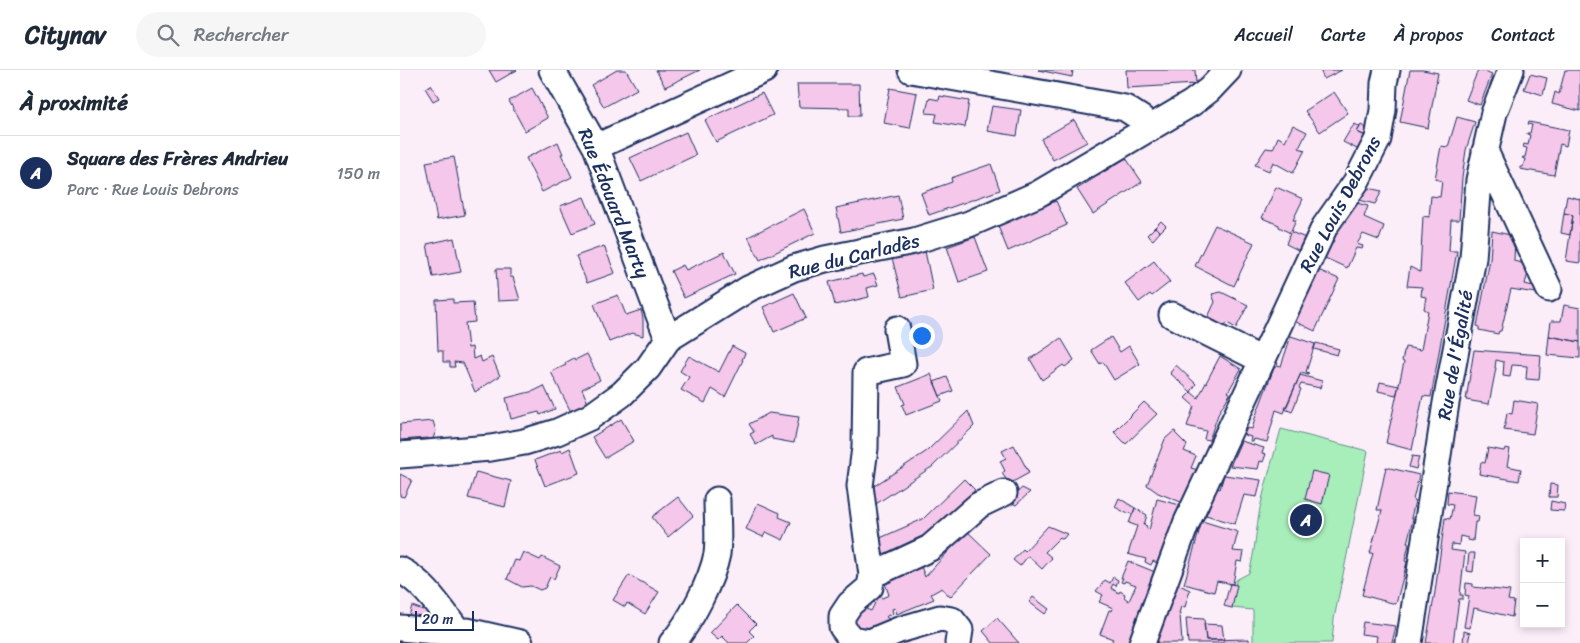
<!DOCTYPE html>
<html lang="fr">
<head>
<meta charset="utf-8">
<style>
	:root { --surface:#fff; --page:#f6f6f7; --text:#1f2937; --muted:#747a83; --line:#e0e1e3; --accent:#1b2f5e }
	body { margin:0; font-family:Sriracha,sans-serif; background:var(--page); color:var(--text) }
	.controls { position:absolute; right:15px; bottom:15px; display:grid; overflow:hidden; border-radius:0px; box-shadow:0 2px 8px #0003 }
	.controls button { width:45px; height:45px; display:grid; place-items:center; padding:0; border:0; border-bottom:1px solid var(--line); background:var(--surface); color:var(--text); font:25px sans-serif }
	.scale { position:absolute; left:15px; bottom:12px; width:59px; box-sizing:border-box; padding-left:5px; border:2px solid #1b2f5e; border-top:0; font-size:14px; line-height:18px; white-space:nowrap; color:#1b2f5e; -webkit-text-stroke:4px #fff; paint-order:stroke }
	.you { position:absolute; left:521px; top:265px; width:18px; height:18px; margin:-12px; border:4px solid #fff; border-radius:50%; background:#1a73e8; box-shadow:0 0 0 8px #1a73e833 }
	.badge { display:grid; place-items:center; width:32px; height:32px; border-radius:50%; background:var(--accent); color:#fff; font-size:16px; font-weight:700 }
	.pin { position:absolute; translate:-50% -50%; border:2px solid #fff; box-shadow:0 1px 5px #0006 }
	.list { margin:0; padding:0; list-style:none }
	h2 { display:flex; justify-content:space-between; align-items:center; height:65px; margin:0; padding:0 20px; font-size:21px }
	h2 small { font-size:16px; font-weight:400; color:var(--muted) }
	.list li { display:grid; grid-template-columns:32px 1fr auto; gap:15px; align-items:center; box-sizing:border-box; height:75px; padding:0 20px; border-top:1px solid var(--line) }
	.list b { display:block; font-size:19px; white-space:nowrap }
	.list p { margin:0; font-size:16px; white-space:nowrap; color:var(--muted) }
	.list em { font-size:16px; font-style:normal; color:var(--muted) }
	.icon { flex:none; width:28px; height:28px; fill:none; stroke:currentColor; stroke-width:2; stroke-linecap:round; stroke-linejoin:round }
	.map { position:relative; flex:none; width:1180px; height:573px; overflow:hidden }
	header { display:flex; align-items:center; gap:30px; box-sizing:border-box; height:70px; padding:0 25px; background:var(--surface); border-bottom:1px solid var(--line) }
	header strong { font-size:24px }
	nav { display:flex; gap:28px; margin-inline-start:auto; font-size:18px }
	.search { width:350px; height:45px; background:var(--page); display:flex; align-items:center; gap:12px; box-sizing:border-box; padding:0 18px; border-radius:28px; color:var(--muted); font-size:19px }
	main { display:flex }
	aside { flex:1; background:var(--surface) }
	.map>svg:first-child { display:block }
	.green { fill:#a8eeba; stroke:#628e8c }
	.building { fill:#f5c7ea; stroke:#1b2f5e }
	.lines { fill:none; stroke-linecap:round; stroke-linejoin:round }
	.minor-casing { stroke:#1b2f5e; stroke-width:29 }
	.minor { stroke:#fff; stroke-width:25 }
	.labels { text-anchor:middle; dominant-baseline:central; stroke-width:5; stroke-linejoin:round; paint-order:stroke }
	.street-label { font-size:19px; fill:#1b2f5e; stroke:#fff }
</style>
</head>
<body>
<header>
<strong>Citynav</strong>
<div class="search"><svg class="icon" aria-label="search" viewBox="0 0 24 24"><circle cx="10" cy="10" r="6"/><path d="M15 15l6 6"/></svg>Rechercher</div>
<nav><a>Accueil</a><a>Carte</a><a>À propos</a><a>Contact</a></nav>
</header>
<main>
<aside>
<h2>À proximité<small></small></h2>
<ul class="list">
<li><span class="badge">A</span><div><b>Square des Frères Andrieu</b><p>Parc · Rue Louis Debrons</p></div><em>150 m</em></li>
</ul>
</aside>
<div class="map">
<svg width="1180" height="573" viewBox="0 0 1180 573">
	<rect width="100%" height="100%" fill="#fceef9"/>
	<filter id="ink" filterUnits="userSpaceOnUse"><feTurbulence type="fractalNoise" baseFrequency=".02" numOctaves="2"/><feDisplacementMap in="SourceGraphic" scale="10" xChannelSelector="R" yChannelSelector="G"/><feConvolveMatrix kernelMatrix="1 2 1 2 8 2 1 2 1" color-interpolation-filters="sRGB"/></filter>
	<g filter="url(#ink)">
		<path class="green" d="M881,359L968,381L934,549L932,573H853V540L832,538L836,510L849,503C855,482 856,460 860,438C866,411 874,385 881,359Z"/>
		<path class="building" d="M89,0H117L96,12Z
			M217,0H226L237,19L204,37L191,15Z
			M256,0H300L265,17Z
			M638,0H673L672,7Z
			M726,0H795L796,14L727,18Z
			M920,0H942L924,9Z
			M1010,0H1023L1038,3L1028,58L1000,52Z
			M1078,0H1082L1092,4L1080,35L1066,30Z
			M1165,0H1180V41L1152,34L1155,22L1159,24Z
			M1130,4L1147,8L1143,25L1124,19Z
			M397,14H459L460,46H449V38L399,37Z
			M31,15L39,28L33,31L25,18Z
			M132,18L148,48L125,61L109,31Z
			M490,18L517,23L510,58L484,53Z
			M934,22L948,43L920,62L905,41Z
			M362,23L373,45L316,72L305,50Z
			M540,26L569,31L565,57L535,52L537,44L526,43L529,28L539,30Z
			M592,36L621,40L617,66L587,61Z
			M1057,47L1075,52L1066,80L1062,108L1059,150H1051L1049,181H1057L1031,327L1023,326L1012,380L986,373L1004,292L1002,291L1005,277L1021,280L1028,241L1024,239L1026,227L1021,226L1022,217L1007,216L1010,197L1020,202L1023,146L1029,147L1031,126L1040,127L1042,111L1035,109L1041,76L1048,77Z
			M674,50L687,72L653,90L641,69Z
			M1129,52L1169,60L1166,76L1160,74L1154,105L1120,99V97H1123L1125,89L1122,88L1123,87H1125L1127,78L1123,77L1124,74L1128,75L1130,65L1127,64V63H1130L1132,55L1128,54Z
			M955,54L960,57L957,62L970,68L963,82L943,72L950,60Z
			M893,55L907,62L899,78L905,80L893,103L873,92L869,101L855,95L866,78L873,79L878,67L885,71Z
			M961,55L972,61L970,68L957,62Z
			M286,62L296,85L241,111L230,88Z
			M158,72L163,84H161L172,107L142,122L126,88Z
			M54,87L65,145L37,150L26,92Z
			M726,88L742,112L693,144L677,119Z
			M591,94L600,120L529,145L521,123L552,112L551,108Z
			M876,117L903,129L893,150H896L891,162L908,169L902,182L886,174L890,163L879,157V155L862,148Z
			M963,117L982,121L975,134L955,129Z
			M498,125L503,149L441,162L436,138Z
			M1167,126L1180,129V193L1166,191L1173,145L1164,143Z
			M184,127L195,154L172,163L160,136Z
			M656,131L667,155L608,181L598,156Z
			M953,132L968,136L964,147L984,156L979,170L963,164L957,174L963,176L962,179L956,178L947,198L923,187L935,163Z
			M404,139L415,163L360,190L348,167Z
			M1164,143L1173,145L1170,165L1161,163Z
			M761,151L766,156L760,162L755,157Z
			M815,155L854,173L834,216L795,196Z
			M755,157L760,162L753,170L747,165Z
			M1092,161L1115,166L1114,191L1125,194L1124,201L1128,203L1125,214L1137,217L1135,223L1111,219L1101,261H1099L1098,264L1079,260V257L1077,256L1090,190Z
			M575,167L588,202L559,212L547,177Z
			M54,168L61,202L33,207L27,174Z
			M204,176L215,203L187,213L176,186Z
			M525,181L533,220L502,227L492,188Z
			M324,182L335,204L284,228L271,201L283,195L286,200Z
			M754,191L770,212L752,226L750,224L739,232L725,213Z
			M96,199H110V207H113L120,230L98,231Z
			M918,200L939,209L915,261L894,251Z
			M462,204L463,207L474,204L478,215L467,218L469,227L435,235L429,212Z
			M821,222L848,235L836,258L827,253L825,257L808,247L815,232L812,224Z
			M394,223L406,248L374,262L363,237Z
			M218,225L226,245L241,240L243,248V266L232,263L209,272L194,234Z
			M53,229V233L73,232L75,252L65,253L68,278L72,277L73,289L80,286L82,292L92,287L100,306L75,322L63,293L54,292L55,297H50V292H43V281H38L36,230Z
			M1164,235L1180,238V272L1149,266L1151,251H1161Z
			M891,266L915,274L906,302L909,303L908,305L901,303L884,343L876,340L867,372L854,369L853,372L850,371L851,367L844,365L847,358L852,359L856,345L874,298L876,293H878L877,295L881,296Z
			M1149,266L1180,272V288L1147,285Z
			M711,267L720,282L729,276L740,294L714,310L703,292L700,294L691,280Z
			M661,268L674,290L665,297L663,295L642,310L630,289Z
			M916,273L939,279L937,285L914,279Z
			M332,276L345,283L342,290H343L325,327L312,319L305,333L281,320L289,307L280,301L289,286L319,302Z
			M1074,280L1141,285L1139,310L1126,309L1127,296L1112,295L1110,307L1103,306L1104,292L1096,290L1095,298H1096L1089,334L1066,330Z
			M187,284L200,310L182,319L188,333L171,342L151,302L166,295L165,293L174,288L175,290Z
			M820,286L841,299L828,322L830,323V324L819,342L809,370L804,369L806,361L787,356L794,336L785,328L791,322L798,328Z
			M776,295L796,314L791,322L770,303Z
			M531,304L542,331L506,345L502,335L505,334L498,317Z
			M900,305L922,311L920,318L901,314L899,318L901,319L892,342L885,339Z
			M547,307L553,321L540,326L534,312Z
			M980,312L999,316L996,325L978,321Z
			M144,316L155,339L140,345L139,342L111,349L106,328L134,321Z
			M1114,330L1138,334L1133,364L1104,360L1107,343L1112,344Z
			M744,332L757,344L726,374L714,362Z
			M568,341L574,356L531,398H530L473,436L468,420L527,381Z
			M369,343L399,347L394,373L372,369V366L356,375L350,364L354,362L349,354Z
			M221,349L234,371L205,388L192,367Z
			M33,351L36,361L31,373H29L28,368L0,370V354Z
			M774,361L776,362L775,363L787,375L784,381L796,386L791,398L798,400L786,434L758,423L747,415L765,369Z
			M841,371L864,378L862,383L866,384L863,392L860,391L858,399L830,396Z
			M614,375L629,403L609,414L602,403L605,401L600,391L606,388L602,381Z
			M170,378L179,403L145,416L135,390L161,380L162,382Z
			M1088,378L1104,381L1105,378L1110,379L1107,396L1121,399L1119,411L1079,404L1081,392L1085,393Z
			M1012,386L1019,387L1016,399L1009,397Z
			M986,397L1019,405L1013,430L1015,431L1011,448L1013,449L1007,473L1009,474L1005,491L1007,492L996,534L962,525L973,483H970L982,440H977Z
			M912,401L929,405L922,434L905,429Z
			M76,402L111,411L105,437L68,428Z
			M0,404L12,410L4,427L0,426Z
			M824,405L861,410L857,427L844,425L835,454L806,445L817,418L820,419Z
			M564,409L575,420L533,461L482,485L478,469L523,449Z
			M1150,414L1158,415L1157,427H1149Z
			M622,418L630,422L616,435L608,431Z
			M1048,421L1076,425L1073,445L1079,446L1078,452H1075L1073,471L1068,470V468L1060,466L1059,475L1052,474L1051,480L1065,482L1060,525H1063V529H1059L1053,573H1026L1035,522L1045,448L1050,449L1053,435L1047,434Z
			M278,427L293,446L268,467L252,447Z
			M719,428L735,438L733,444L726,443L715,437Z
			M757,429L780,435L770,474L763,496L753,491L751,495L745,492L746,489L728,484L737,456L729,453L735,438L747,445L744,455L747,456L746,458L749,460Z
			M1151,431L1165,434L1164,441L1150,440Z
			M358,433L380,443L379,447L391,452L383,470L366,462L363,467L346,459Z
			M802,451L838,462L833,481L844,482L842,492L837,491L833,514L817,511L814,522L784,514Z
			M648,456L667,464L663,469L660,467L645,482L652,488L642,499L628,486L620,496L613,490L623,479L625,481Z
			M567,461L591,484L550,527L542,518L531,524L534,529L497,544L495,538L492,539L493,543L490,546L488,545L486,547L491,550L482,573H444L459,536L471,541L475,533L469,531L474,524L482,528L489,525L484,510L520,494L525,507Z
			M123,482L140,490L142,487L160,496L154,509L150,507L145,518L140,520L131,516L122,517L107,509L115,490L119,491Z
			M1069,483H1075L1073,502L1067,501Z
			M728,491L760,504L729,573H713L711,572L713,569L700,564L709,540L712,541L713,538L699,532L703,525L696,521L705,510L710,513L713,507L718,510L716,516L713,514L711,518L719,523L720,521L725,524L724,527L729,531L736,515L725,511L724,513L721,512L723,508H721Z
			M229,505L259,522L245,544L227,533L225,537L213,530Z
			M775,513L790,520L785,537L781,536L779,544H780L782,573H752Z
			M1066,513L1073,514V517L1110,521L1108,530L1114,531L1112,547L1074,538L1070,558L1064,557L1069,526L1065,525Z
			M830,514L837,515L832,538L824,536Z
			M633,527L649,539L645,544L629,532Z
			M337,535L356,554L349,561L354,566L347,573H329L322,566L318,570L310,563Z
			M12,536L23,540L24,537L42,558L6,555Z
			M597,548L619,573H593L583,561Z
			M786,548L804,549L806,570L849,569V573H788Z
			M963,552L996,556L992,573H976L977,566L961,564Z
			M804,554L822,555L824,570H806Z
			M1064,561L1070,563L1068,573H1063Z"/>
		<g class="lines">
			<defs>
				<path id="minor" d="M152,0L196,77L268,269
					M511,0L725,38L742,49L750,59
					M196,77L364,0
					M1085,81L1149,219
					M772,245L862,290
					M497,259L503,294L466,302L465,378L460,416L472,505L470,517L450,534L442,546V557L451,569L470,572L499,560L540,548L552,550L560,560L558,573
					M0,385L91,378L124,372L157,362L190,347L222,324L248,298L268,269L348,219L394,198L425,189L514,171L569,154L638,124L792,33L809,20L828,0
					M0,500C27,513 47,549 66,571
					M472,505L530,478L579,435L604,423
					M0,558L59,563L67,561L120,573
					M272,573C290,553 312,510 317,484C319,469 317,446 317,430
					M742,573L786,454L925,156L956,112L978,69L983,40L984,13L987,0
					M1009,573L1046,333L1073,188L1079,110L1094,43L1111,0"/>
			</defs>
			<use href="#minor" class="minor-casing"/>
			<use href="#minor" class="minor"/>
		</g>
	</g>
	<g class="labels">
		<g class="street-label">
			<text transform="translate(214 133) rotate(68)">Rue Édouard Marty</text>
			<text transform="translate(940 134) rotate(-62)">Rue Louis Debrons</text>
			<text transform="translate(454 186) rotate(-14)">Rue du Carladès</text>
			<text transform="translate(1055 285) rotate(-80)">Rue de l'Égalité</text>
		</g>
	</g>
</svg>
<div class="controls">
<button>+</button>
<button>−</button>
</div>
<div class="scale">20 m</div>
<div class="you"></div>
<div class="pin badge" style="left:906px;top:450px">A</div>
</div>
</main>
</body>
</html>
